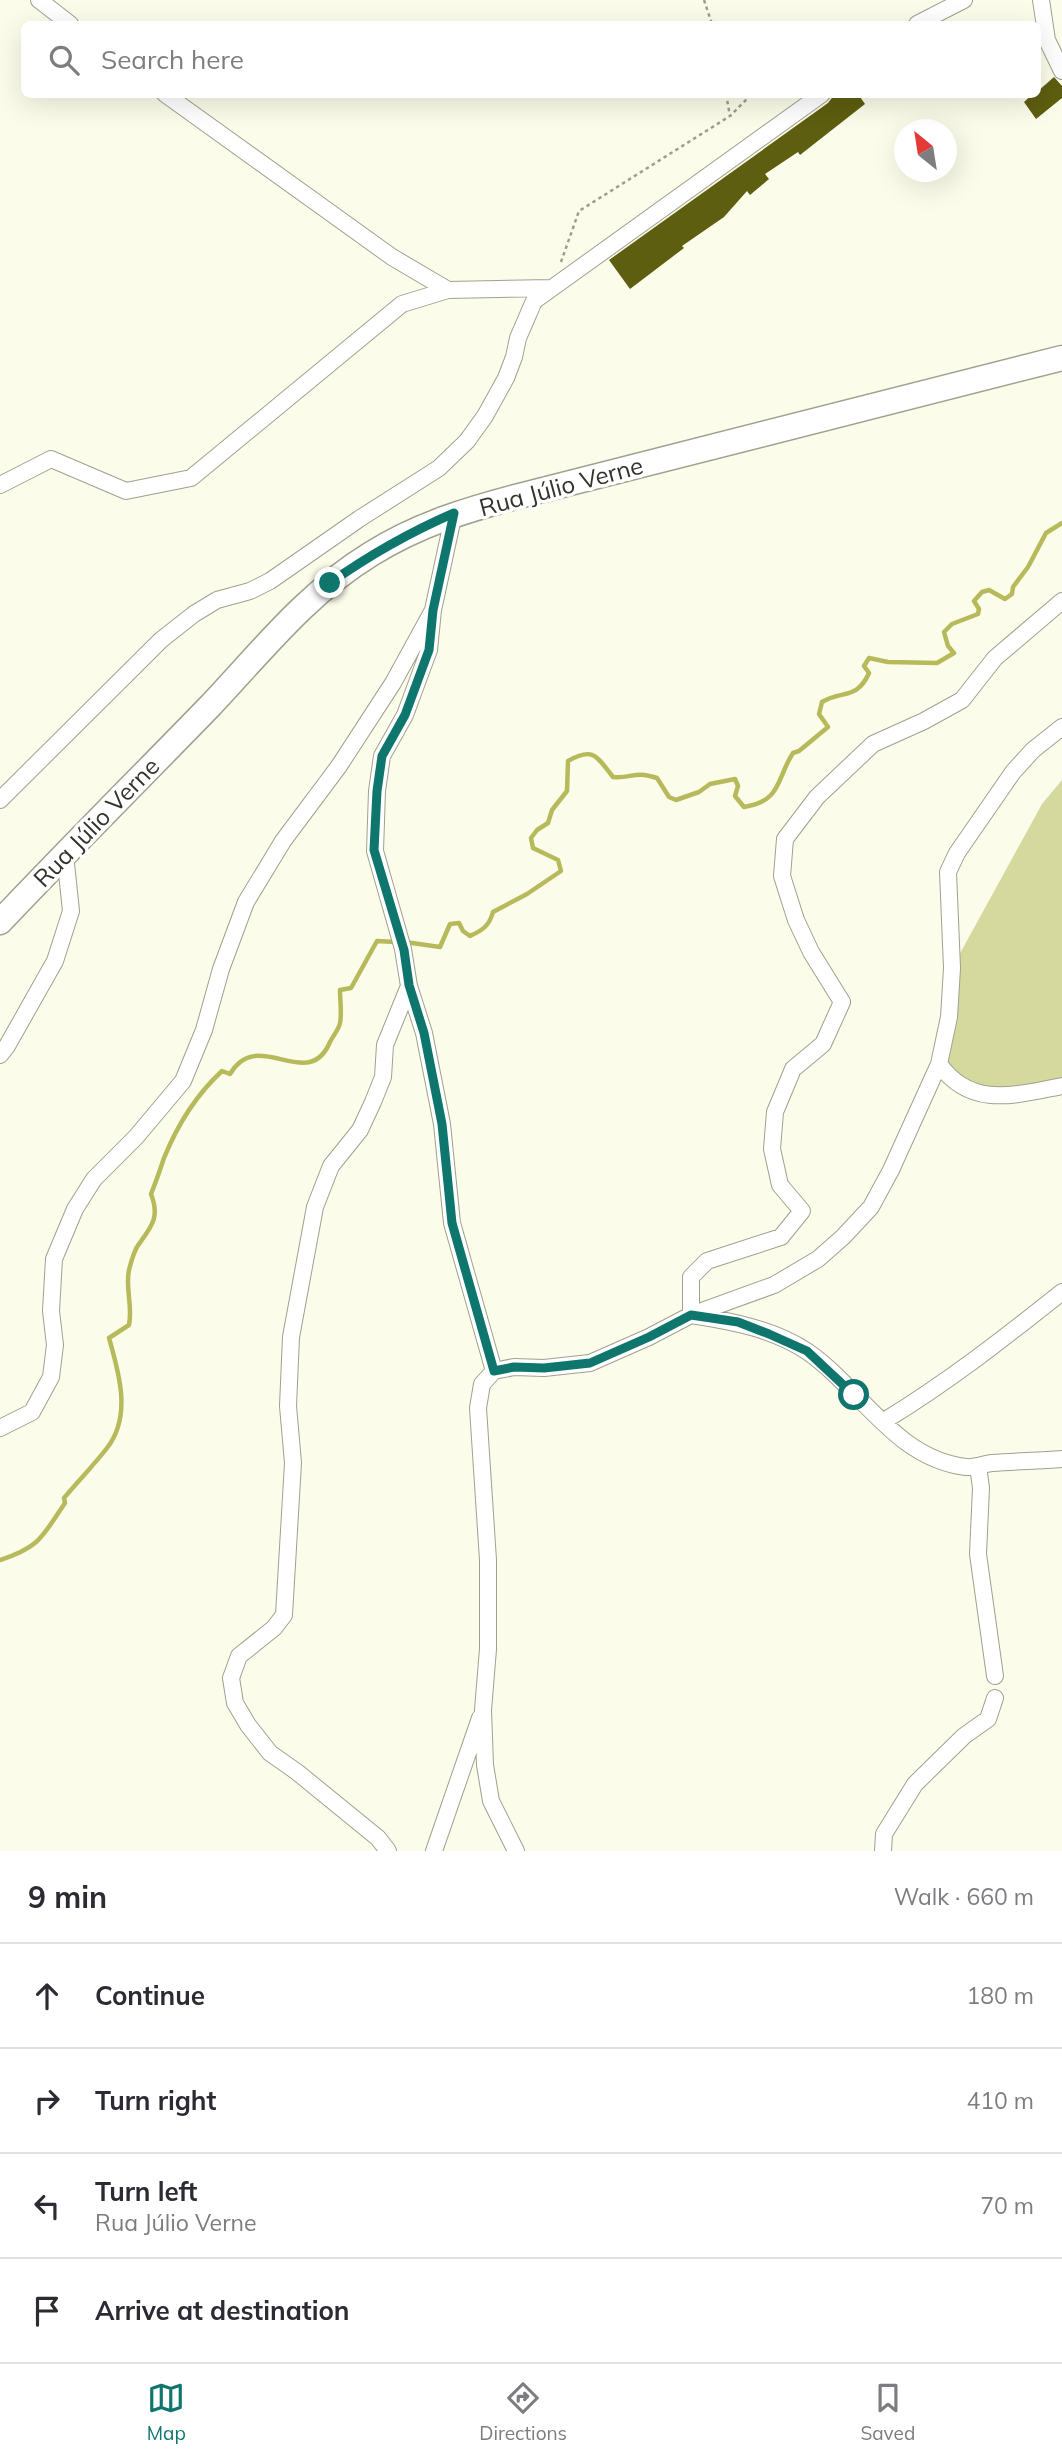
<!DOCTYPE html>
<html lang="en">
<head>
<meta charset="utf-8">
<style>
	:root { --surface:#fff; --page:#f7f7f7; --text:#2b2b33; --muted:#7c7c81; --line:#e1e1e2; --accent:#0f766e }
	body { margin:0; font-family:Mulish,sans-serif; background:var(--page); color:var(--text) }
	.compass { position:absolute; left:894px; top:119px; width:63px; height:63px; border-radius:50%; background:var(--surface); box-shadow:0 7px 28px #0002; rotate:330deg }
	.stop { position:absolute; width:21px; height:21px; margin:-16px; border:5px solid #0f766e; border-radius:50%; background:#fff }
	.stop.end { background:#0f766e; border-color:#fff; box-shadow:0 2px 7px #0008 }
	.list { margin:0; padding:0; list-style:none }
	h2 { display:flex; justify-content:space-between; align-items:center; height:91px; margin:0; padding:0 28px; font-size:30px }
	h2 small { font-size:23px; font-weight:400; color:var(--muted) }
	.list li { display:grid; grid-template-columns:46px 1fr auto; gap:21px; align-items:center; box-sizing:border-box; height:105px; padding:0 28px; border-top:2px solid var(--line) }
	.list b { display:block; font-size:26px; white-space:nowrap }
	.list p { margin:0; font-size:23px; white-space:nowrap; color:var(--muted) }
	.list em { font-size:23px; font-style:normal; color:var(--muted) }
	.icon { flex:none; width:38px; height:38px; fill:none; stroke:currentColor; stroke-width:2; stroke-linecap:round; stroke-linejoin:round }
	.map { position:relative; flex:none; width:1062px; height:1851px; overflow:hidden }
	.search { position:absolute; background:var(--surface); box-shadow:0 7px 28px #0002; left:21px; right:21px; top:21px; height:77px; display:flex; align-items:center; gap:18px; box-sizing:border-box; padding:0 24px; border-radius:10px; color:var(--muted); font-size:26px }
	.sheet { height:511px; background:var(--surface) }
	nav { display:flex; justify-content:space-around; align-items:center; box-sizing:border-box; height:98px; border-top:2px solid var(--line); background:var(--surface); font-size:19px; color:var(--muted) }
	nav a { display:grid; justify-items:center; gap:4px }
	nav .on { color:var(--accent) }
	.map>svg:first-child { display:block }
	.green { fill:#d6d99e }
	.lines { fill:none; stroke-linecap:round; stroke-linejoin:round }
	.stream { stroke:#b7ba5a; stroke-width:4.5 }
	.building { fill:#5d5e0f }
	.street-casing { stroke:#9fa18f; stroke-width:18 }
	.primary-casing { stroke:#9fa18f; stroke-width:27 }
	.path { stroke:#9d9e90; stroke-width:2.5; stroke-dasharray:3.5 3.5; stroke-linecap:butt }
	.street { stroke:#fff; stroke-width:16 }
	.primary { stroke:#fff; stroke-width:24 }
	.route { stroke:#0f766e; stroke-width:9 }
	.labels { text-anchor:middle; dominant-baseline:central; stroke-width:7; stroke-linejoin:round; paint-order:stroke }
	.street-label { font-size:24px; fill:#33332c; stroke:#fff }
</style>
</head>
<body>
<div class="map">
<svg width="1062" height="1851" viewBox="0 0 1062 1851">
	<rect width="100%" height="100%" fill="#fbfce9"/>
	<path class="green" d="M1062,780V1086L975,1094L939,1064L952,968L1042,804Z"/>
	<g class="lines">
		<path class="stream" d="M405,942L440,947L450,924L459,923L463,931L470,936C483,930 489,926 493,912L527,894L561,871L558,860L533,848L531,838L537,830L548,823L552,810L567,791L568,761C594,746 597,757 613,777C632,779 634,770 657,778L669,797L676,800L699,792L710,784L735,779L738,786L735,796L744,807C782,801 776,779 793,753L799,751L828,727L819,714L822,702C842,690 857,700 869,673L864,666L869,658L888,662L937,663L954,653L948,646L944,632L952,624L978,614L979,609L974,601L982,592L989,590L1005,599L1012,594L1013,587L1028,567L1046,533L1062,523
			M0,1560C40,1547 42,1537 65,1503L64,1498C78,1481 94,1465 107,1448C132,1416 119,1373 109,1338L129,1325C133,1306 125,1288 129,1270C131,1262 134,1250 139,1244C152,1226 160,1217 151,1194C156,1182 160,1170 164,1158C177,1126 197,1094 222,1071L230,1074C258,1026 308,1094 330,1042C333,1036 339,1029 340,1023C342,1013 340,1001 340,990L351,988L377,941L396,942"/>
	</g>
	<path class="building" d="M1054,77L1062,86V98L1036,119L1024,102L1033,94H1038V91Z
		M835,94H858L865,104L800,155L798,152L765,174L769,179L750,195L747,191L724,217L682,246L684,248L630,289L609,260L828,103Z"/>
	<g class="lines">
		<defs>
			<path id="street" d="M39,0L70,24
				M1041,0L1047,40L1062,71
				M917,24L964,0
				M165,94L392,257L448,290
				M0,485L51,459L126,491L191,478L402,304L448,290L552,288
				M454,513L433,610L429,650L405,715L382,756L377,791L375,851L403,949L409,986L424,1033L442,1124L452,1223L494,1371
				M1062,601L995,658L962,700L924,721L873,744L817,797L785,839L782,876L796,920L811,952L842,1002L823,1044L793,1069L775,1112L772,1149L780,1185L802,1211L781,1237L707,1261L691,1277V1315C731,1321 774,1329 808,1352C861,1389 896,1459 966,1467C974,1468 984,1464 992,1463C1015,1461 1039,1461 1062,1459
				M0,800L161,640L194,614L217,600L250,591L270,581L359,519L439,468L467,441L485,416L506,378L514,357L518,338L534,301L822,94
				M0,1055L7,1046L55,961L71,911L65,854
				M939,1064C971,1109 1015,1095 1062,1086
				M884,1421C948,1382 1003,1339 1062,1292
				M0,1428L32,1412L51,1377L55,1345L51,1311L54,1259L75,1209L94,1179L136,1137L183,1081L204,1030L221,969L246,902L283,841L339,766L393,683L433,610
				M978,1466L981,1488L978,1554L995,1676
				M388,1851L378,1838L297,1772L270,1753L248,1725L235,1703L231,1678L239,1656L274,1628L284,1615L293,1463L288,1406L291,1337L315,1207L331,1166L360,1130L373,1102L383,1077L385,1045L409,986
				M434,1851L480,1718
				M516,1851L491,1801L485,1765L483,1710L488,1649V1560L478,1408L482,1384L494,1371L514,1367L544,1368L590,1363L649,1337L691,1315L774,1285L818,1259L843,1237L871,1207L891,1170L939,1064L949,1017L952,968L948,872L957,853L1013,772L1033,750L1062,727
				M883,1851L884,1834L915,1784L964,1736L988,1719L995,1698"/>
			<path id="primary" d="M0,922C69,849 140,778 210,706C261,652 307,593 371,554C419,524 469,509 523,495L1062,358"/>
		</defs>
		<use href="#street" class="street-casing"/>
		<use href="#primary" class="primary-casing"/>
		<path class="path" d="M704,0L712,24
			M726,94L730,116
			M561,262L579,211L730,116L752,94"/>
		<use href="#street" class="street"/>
		<use href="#primary" class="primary"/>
	</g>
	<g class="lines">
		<path class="route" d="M330,583C371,554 408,533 454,513L433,610L429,650L405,715L382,756L377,791L374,850L404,950L409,985L424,1033L442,1124L452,1223L494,1371L514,1367L544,1368L590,1363L649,1337L691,1315L738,1322L769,1334L807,1351L854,1395"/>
	</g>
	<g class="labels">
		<g class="street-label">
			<text transform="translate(561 486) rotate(-15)">Rua Júlio Verne</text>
			<text transform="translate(96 822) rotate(-46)">Rua Júlio Verne</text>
		</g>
	</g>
</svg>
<svg class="compass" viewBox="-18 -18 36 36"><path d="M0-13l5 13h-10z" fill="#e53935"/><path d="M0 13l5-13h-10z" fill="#7c7c81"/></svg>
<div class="stop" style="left:854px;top:1395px"></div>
<div class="stop end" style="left:330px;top:583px"></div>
<div class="search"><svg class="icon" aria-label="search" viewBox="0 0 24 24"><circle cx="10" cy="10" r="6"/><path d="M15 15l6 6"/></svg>Search here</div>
</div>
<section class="sheet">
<h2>9 min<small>Walk · 660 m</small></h2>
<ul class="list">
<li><svg class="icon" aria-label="ahead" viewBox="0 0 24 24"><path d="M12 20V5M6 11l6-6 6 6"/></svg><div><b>Continue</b></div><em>180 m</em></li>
<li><svg class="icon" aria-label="right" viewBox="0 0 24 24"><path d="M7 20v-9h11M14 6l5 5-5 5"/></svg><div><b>Turn right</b></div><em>410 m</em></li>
<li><svg class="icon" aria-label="left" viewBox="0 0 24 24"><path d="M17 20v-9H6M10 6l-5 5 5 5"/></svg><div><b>Turn left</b><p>Rua Júlio Verne</p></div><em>70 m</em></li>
<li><svg class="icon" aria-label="arrive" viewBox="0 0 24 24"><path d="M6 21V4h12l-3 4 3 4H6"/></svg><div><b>Arrive at destination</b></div></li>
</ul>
</section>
<nav>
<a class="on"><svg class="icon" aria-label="map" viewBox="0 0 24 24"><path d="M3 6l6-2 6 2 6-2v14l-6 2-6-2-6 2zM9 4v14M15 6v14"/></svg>Map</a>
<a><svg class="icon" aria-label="directions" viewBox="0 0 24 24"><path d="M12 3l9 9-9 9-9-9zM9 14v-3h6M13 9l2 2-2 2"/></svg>Directions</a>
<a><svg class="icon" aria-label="saved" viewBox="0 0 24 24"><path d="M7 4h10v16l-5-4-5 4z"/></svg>Saved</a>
</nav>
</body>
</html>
